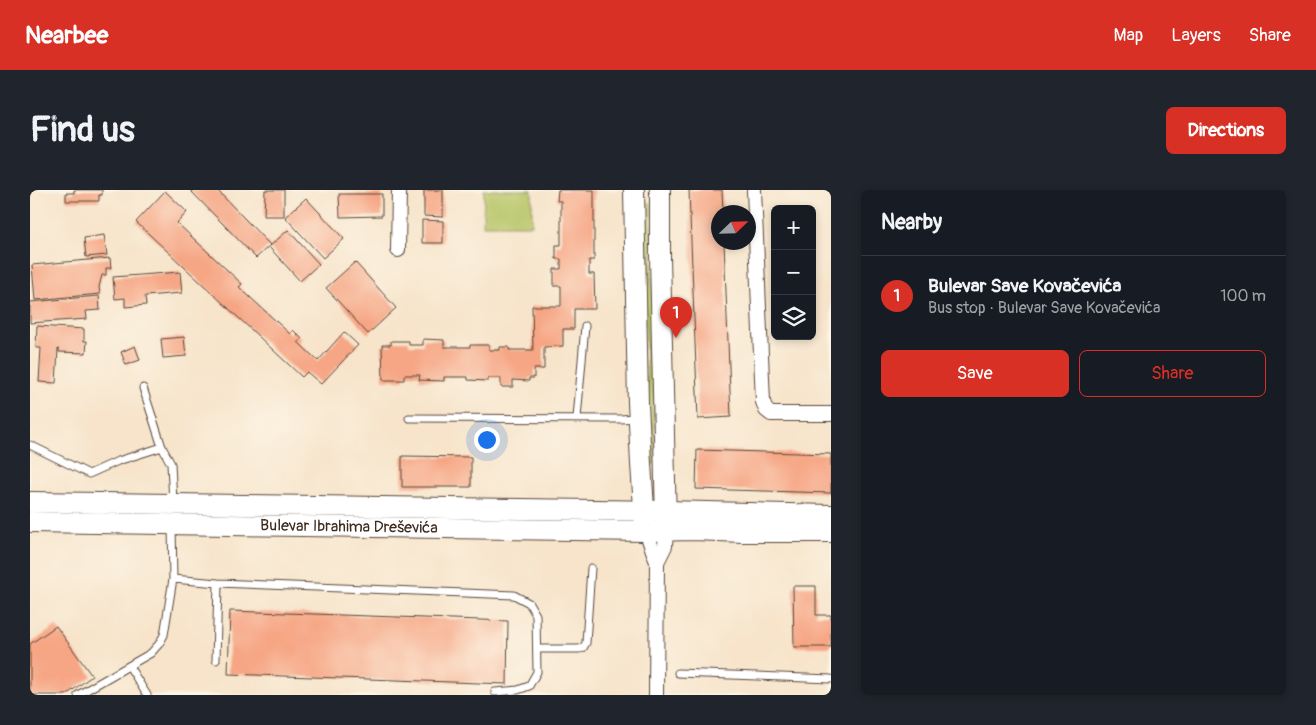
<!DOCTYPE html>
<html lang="en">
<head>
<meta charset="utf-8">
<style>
	:root { --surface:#171b24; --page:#20242c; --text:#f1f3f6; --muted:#9ea1a6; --line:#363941; --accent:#d93025 }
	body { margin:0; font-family:Pangolin,sans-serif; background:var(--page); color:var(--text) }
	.controls { position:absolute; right:15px; top:15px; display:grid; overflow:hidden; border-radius:8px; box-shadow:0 2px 8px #0003 }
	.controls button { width:45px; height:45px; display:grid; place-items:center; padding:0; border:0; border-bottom:1px solid var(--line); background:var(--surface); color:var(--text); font:25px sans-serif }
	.compass { position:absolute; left:681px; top:15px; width:45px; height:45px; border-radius:50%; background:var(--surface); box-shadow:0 2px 8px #0003; rotate:67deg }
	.you { position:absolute; left:456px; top:249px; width:18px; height:18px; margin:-12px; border:4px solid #fff; border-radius:50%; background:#1a73e8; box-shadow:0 0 0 8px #1a73e833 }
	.badge { display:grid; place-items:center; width:32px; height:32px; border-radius:50%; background:var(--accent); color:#fff; font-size:16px; font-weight:700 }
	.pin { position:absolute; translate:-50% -41px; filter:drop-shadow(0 1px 2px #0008) }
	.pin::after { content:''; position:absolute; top:26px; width:18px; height:15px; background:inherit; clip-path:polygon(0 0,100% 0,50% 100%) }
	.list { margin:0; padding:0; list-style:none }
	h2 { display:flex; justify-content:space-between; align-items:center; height:65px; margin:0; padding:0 20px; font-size:21px }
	h2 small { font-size:16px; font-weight:400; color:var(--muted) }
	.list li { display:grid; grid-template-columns:32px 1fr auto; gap:15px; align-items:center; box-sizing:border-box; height:80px; padding:0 20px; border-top:1px solid var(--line) }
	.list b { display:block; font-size:19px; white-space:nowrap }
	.list p { margin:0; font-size:16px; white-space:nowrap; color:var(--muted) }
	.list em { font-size:16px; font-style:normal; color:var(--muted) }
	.actions { display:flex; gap:10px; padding:15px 20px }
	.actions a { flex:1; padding:11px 0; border:1px solid var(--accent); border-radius:8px; text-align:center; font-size:18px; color:var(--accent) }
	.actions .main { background:var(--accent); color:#fff }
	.icon { flex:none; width:28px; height:28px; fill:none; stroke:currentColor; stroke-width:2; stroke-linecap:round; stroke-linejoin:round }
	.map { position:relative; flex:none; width:801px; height:505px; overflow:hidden; border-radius:8px }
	header { display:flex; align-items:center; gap:30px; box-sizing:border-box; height:70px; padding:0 25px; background:var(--accent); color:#fff }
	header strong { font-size:24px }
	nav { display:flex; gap:28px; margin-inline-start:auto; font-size:18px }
	.intro { display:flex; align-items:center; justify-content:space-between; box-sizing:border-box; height:120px; padding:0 30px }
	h1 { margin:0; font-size:35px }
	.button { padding:12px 22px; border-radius:8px; background:var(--accent); color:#fff; font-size:18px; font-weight:700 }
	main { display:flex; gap:30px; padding:0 30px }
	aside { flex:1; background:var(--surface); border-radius:8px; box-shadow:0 2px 8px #0003 }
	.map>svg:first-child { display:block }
	.green { fill:#b7c567; stroke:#797842 }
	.building { fill:#f6a684 }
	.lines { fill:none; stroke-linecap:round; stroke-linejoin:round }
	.lane-casing { stroke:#574638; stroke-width:9 }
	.street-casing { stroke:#574638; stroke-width:16 }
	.secondary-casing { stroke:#574638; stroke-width:22 }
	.lane { stroke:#fff; stroke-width:7 }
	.street { stroke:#fff; stroke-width:14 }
	.secondary { stroke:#fff; stroke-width:20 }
	.labels { text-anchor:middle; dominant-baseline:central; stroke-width:4; stroke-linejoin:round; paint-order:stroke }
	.street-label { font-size:16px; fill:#3b2a1e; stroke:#fcf5e5 }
</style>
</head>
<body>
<header>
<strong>Nearbee</strong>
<nav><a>Map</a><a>Layers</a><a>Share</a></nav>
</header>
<div class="intro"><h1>Find us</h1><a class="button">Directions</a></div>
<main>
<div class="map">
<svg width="801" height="505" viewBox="0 0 801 505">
	<rect width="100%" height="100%" fill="#fcf5e5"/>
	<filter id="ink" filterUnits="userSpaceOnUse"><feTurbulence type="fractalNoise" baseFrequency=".02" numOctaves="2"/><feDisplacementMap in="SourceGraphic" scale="10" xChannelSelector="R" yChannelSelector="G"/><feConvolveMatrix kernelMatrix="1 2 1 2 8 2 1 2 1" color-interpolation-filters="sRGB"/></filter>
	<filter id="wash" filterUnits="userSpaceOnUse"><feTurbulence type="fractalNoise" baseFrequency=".0096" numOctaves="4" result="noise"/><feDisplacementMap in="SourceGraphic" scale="20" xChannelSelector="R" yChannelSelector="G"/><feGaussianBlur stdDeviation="1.12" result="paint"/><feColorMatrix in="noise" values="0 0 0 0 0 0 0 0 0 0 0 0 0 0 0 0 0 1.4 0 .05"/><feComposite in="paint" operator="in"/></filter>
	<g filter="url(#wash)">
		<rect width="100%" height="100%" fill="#f7e4cb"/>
		<path class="green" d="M454,0H502V35H453Z
			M612,13H621L625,274H619Z"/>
		<g id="blocks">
			<path class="building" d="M44,0H72V5H69V11H36V3H44Z
				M160,0H187L240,55L226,68Z
				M235,0H254V26H234Z
				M394,0H413V27L394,26Z
				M528,0H564V70H559V84H564L565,119H544V139H533V156L514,157V179H504V188H499V191L483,190V197H471V188H458V191L438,190V187H414V191L389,190L390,185H374V190H353L352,155H361V151H379V155H393V149L414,150V157H440V155H459V160H470V157H479V160H503L502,116H531V96H524V79H531V69H526V55H531V11H527Z
				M659,0H692L693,22H688V52H694L701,227L668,229Z
				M135,1L157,22L147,33L212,94L209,97L260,144L263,140L272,149L268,152L288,171L314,142L328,155L291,194L277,182L272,187L106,32Z
				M309,4H352V26L310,27Z
				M276,8L314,49L293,68L255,27Z
				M392,30L413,31V53H392Z
				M258,40L289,74L270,91L239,57Z
				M74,45L77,65L56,67L54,48Z
				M80,68L81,78H76V85H72L69,97L70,104L5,110L2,75Z
				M325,72L366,118L338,144L296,98Z
				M150,82L152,103L115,106L116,115L95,117V108L85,109L83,87Z
				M69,106L70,120L56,121L57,129L0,133V112Z
				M7,136L54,139V151H57L56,163L29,162V159H28L26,193L9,192L11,158H6Z
				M154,147L156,166L133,168L131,149Z
				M105,156L110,170L96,175L91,162Z
				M667,260L801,264V303L666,299Z
				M372,266L441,267V297H372Z
				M763,396H786V425H801V457H764Z
				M200,421L478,431L477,494L198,484Z
				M26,436L62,486L36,505H0V454Z"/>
		</g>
	</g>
	<g filter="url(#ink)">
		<use href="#blocks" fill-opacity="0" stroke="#574638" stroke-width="1"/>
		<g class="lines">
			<defs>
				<path id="lane" d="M113,198L132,257L141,274L143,312
					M379,228L590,229L606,228
					M547,228L555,136
					M0,255L59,284L88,271L132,257
					M143,389L188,393L484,405L499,413L506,425L507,482L499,496L488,500L465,502
					M507,459H549L553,458L556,453L561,378
					M186,470L188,393
					M99,476L117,505
					M648,483L801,489
					M48,505L121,463L129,454L134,445L143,389L142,336"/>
				<path id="street" d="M724,0L733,212L736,220L741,224H801
					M368,60L369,0
					M616,341L627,372L626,505
					M627,372L635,356L636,341"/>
				<g id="secondary">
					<path d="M604,0L608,213L611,274L615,333"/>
					<path d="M630,0V66L636,334"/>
					<path d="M0,312L636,321L801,325"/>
					<path id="s1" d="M0,332L616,341L664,340L713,342H801"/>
				</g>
			</defs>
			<use href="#lane" class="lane-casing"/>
			<use href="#street" class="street-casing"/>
			<use href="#secondary" class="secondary-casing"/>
			<use href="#lane" class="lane"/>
			<use href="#street" class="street"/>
			<use href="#secondary" class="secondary"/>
		</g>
	</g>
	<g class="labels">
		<g class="street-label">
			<text stroke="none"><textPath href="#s1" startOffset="319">Bulevar Ibrahima Dreševića</textPath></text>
		</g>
	</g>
</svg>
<div class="controls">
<button>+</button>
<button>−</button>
<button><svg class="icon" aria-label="layers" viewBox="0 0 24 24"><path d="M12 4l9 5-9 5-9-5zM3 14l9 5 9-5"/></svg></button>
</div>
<svg class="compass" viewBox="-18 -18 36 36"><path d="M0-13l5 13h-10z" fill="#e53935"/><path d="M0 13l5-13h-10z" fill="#9ea1a6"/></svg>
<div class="you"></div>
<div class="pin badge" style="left:646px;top:148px">1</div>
</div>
<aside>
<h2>Nearby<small></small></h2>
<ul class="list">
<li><span class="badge">1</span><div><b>Bulevar Save Kovačevića</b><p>Bus stop · Bulevar Save Kovačevića</p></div><em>100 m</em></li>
</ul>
<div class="actions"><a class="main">Save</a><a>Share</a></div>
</aside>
</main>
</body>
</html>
